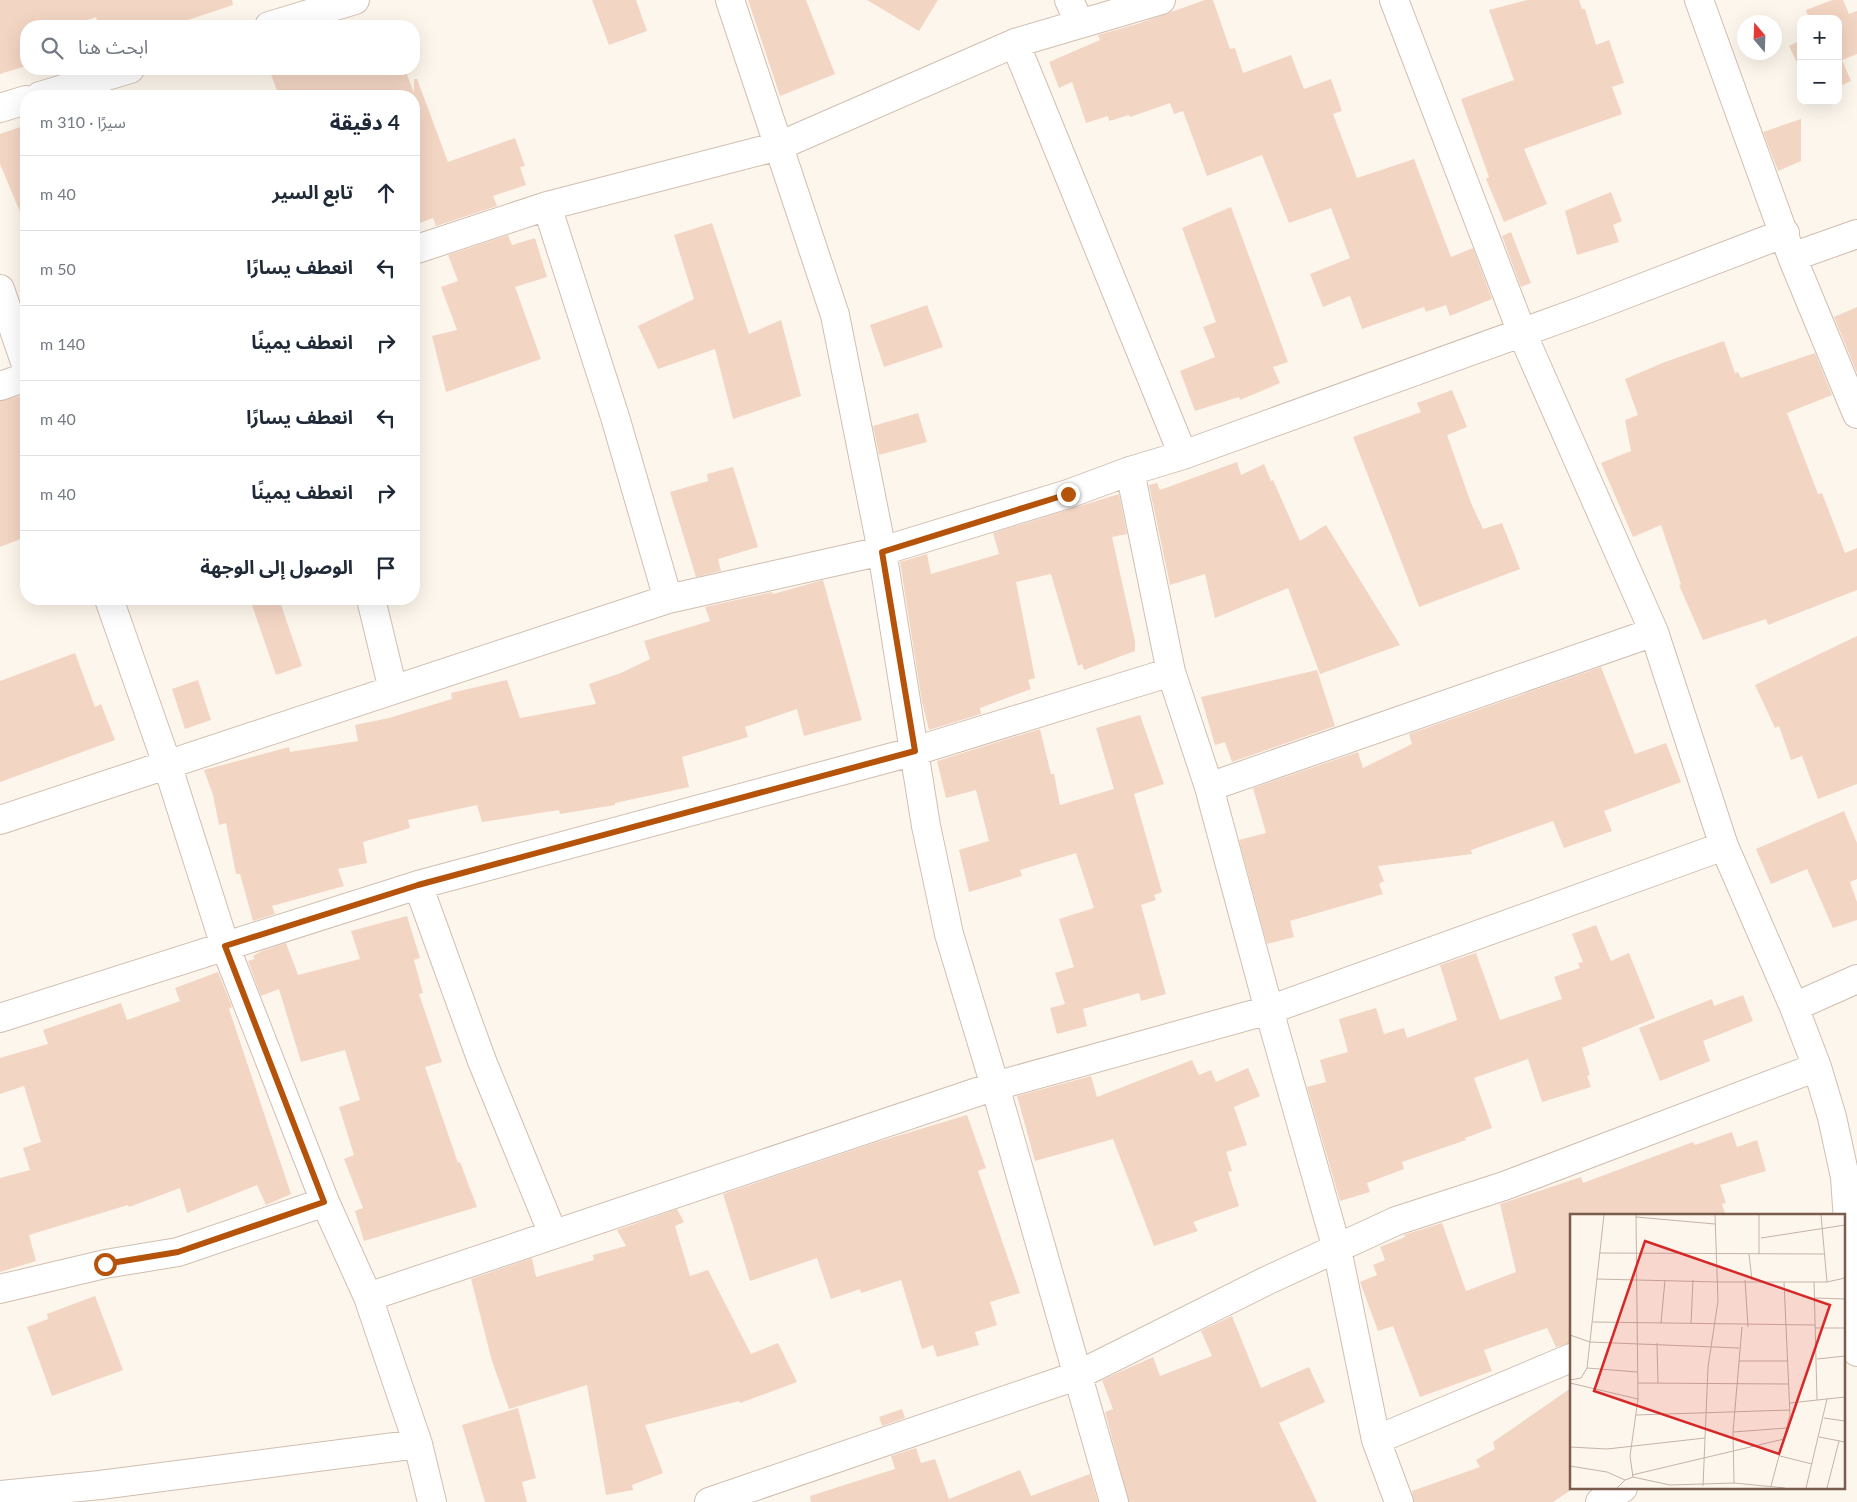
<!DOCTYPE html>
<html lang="ar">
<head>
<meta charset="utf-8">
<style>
	:root { --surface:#fff; --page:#f2f2f3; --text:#1f2937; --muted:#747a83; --line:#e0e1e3 }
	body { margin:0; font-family:Lato,"Noto Sans Arabic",sans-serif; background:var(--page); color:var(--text); direction:rtl }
	.controls { position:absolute; right:15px; top:15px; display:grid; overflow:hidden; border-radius:10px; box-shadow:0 5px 20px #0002 }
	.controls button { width:45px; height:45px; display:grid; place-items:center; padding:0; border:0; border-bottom:1px solid var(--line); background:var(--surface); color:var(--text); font:25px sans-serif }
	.compass { position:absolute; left:1737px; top:15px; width:45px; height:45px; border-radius:50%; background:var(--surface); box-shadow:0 5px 20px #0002; rotate:341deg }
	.stop { position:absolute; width:15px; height:15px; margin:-11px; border:4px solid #b45309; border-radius:50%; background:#fff }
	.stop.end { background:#b45309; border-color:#fff; box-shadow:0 1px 5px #0008 }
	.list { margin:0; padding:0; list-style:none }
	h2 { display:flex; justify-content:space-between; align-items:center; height:65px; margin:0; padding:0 20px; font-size:21px }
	h2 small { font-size:16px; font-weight:400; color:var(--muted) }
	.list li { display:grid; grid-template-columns:32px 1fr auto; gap:15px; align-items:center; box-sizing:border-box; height:75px; padding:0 20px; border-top:1px solid var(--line) }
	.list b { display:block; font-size:19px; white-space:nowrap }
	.list em { font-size:16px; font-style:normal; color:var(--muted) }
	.icon { flex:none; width:28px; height:28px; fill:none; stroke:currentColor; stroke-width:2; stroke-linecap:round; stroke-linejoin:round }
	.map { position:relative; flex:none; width:1857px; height:1502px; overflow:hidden; direction:ltr }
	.search { position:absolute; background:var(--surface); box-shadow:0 5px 20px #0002; left:20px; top:20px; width:400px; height:55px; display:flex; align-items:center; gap:12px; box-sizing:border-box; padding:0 18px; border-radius:20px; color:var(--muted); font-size:19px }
	.panel { position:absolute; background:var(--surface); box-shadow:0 5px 20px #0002; left:20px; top:90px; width:400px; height:515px; border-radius:20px; direction:rtl }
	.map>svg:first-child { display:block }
	.building { fill:#f3d5c3 }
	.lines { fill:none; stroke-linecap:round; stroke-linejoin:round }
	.minor-casing { stroke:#d1beb0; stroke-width:30 }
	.minor { stroke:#fff; stroke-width:28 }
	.route { stroke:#b45309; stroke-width:6 }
	.inset-road { fill:none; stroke:#c5b3a7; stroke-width:1 }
	.view { fill:#d62828; fill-opacity:0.15; stroke:#d62828; stroke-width:2.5 }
	.inset-edge { fill:none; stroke:#7a5c4d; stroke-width:2.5 }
</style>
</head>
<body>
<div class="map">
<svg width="1857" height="1502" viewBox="0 0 1857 1502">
	<rect width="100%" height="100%" fill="#fdf6ec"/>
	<path class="building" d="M0,0H232L233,5L170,26H99L96,17L72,26H26V66L0,74Z
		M592,0H636L647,31L609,45Z
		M748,0H806L835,74L780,96Z
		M867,0H938L919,31Z
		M1205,0H1213L1230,49L1235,48L1243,73L1291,55L1304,89L1331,79L1342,111L1333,114L1357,178L1414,159L1451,257L1473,248L1492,299L1450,316L1446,305L1426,312L1424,307L1362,329L1350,296L1323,307L1310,274L1350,258L1331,208L1289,223L1262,155L1207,176L1183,111L1174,114L1170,103L1130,117L1129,115L1109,121L1108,116L1086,123L1072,82L1059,88L1049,62L1100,40L1098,35L1137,24Z
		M1527,0H1579L1582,9H1585L1596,45L1609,40L1624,83L1612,87L1622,114L1524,149L1547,204L1504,222L1486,179L1489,177L1461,99L1514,80L1489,10Z
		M1832,0H1843L1849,14L1857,11V54L1842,60L1851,81L1838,87V19H1809L1806,10Z
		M1801,40V71L1789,46Z
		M269,69H405L414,93V79H417L448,162L515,138L525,166L520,167L526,185L493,196L497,206L436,226L433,218L414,225V96H279Z
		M1801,119V161L1778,171L1763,132Z
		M26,125V226L0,164V134Z
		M1611,192L1622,221L1613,225L1619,242L1577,255L1565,211Z
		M1231,207L1288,362L1273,367L1280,383L1240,400L1239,397L1195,411L1180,371L1215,357L1203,327L1216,322L1182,228Z
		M712,223L749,334L781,320L801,396L733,419L715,349L658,369L638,326L694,299L674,235Z
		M1511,232L1531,283L1521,287L1502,236Z
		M508,235L512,245L535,238L547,277L515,287L541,359L446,392L432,336L457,330L441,287L458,281L448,255Z
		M927,305L943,347L884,367L870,325Z
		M1857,307V373L1834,317Z
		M1724,341L1735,373L1738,372L1741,378L1815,353L1832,395L1787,413L1818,494L1822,493L1845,553L1857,548V590L1768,625L1766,619L1703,640L1679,585L1681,584L1661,525L1633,537L1601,463L1631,451L1625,420L1638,415L1625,379L1665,362Z
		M1452,390L1467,427L1447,435L1471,503L1483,529L1502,523L1520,569L1419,607L1353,437L1421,412L1417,403Z
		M19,396L26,415V537L0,547V401Z
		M918,413L927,442L879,455L873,426Z
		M1237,462L1241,475L1264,464L1271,481L1273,480L1300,541L1326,525L1400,645L1320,674L1288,588L1215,618L1205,574L1170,585L1149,485L1157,483L1160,490Z
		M733,467L758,547L718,559L721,571L696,577L670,492L708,481L707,474Z
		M1119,494L1127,534L1112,537L1135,641V651L1084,670L1082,664L1078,666L1051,574L1016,582L1035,678L1028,680L1031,689L980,708L981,714L929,730L922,702L900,562L927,554L931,574L999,554L993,533Z
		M823,580L862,720L804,736L797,709L745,727L748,737L682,757L689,787L615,803V805L560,814L559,810L482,822L477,805L408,820L410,828L363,842L367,863L338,869L344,886L272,906L275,914L253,921L240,874H236L226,823L219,825L213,795L204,770L289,747L290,752L358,741L355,725L389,718L452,699L451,693L507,680L520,718L596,704L589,684L621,673L650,659L644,641L710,621L705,607L772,592L773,594Z
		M250,599H279L302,666L276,675Z
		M1857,636V784L1818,799L1802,756L1791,760L1779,726L1775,728L1755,685Z
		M75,653L95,707L101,704L115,740L0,782V681Z
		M1601,667L1635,754L1666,743L1681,782L1604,811L1612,831L1564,848L1553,821L1471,850L1472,854L1378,866L1384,881L1379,884L1383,894L1290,921L1294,937L1267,944L1239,840L1266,833L1253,788L1358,752L1363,768L1412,744L1409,734Z
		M1317,670L1335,726L1232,762L1225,742L1215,745L1201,697Z
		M198,680L211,720L185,729L172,689Z
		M1140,715L1164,784L1134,794L1162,892L1154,895L1156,900L1141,905L1166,994L1141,1001L1139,993L1083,1009L1087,1026L1057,1034L1050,1008L1065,1004L1055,973L1074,967L1059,919L1094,908L1076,853L1020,870L1022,876L969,892L959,850L989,841L976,790L946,798L937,761L1040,729L1051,774H1054L1060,805L1114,789L1096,728Z
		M1844,811L1857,843V879L1850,882L1857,902V920L1833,928L1807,869L1771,884L1756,849Z
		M407,916L420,958L414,960L423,993L419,994L442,1062L425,1067L458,1163L460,1162L477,1207L364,1241L355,1211L363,1208L344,1159L354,1155L339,1107L360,1100L345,1050L301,1062L279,989L261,996L248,961L255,959L253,956L262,951L286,943L298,975L360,959L351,931Z
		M1596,925L1611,961L1629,953L1655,1018L1582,1048L1590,1075L1587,1076L1591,1087L1542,1102L1528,1059L1474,1078L1492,1128L1465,1138L1466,1140L1402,1162L1404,1169L1367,1183L1370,1192L1340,1201L1307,1087L1326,1082L1320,1060L1348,1052L1339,1019L1376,1008L1384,1034L1404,1028L1407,1038L1457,1020L1440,965L1476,953L1500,1020L1562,999L1554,977L1580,968L1578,963L1583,962L1572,934Z
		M218,972L232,1007L229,1009L291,1194L266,1205L257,1185L187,1213L180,1188L129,1207L128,1205L29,1235L36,1261L0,1272V1178L30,1170L23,1148L41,1142L24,1086L0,1094V1058L48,1044L43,1030L121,1003L127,1020L180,1001L175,988Z
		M1743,995L1753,1021L1703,1041L1710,1061L1660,1081L1639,1028L1712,999L1714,1006Z
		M1192,1060L1199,1075L1211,1070L1216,1082L1248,1068L1260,1096L1234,1107L1247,1145L1226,1152L1232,1171L1228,1172L1239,1206L1193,1222L1198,1231L1154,1246L1113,1139L1035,1161L1017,1096L1091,1076L1097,1097Z
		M967,1115L986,1168L978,1171L1020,1293L990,1302L997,1325L975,1332L979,1345L937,1357L933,1345L922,1349L901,1280L861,1293L860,1289L831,1299L817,1258L750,1281L723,1194L874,1143Z
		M1732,1132L1737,1147L1757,1140L1766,1171L1720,1185L1726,1203L1722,1204L1726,1216H1571V1343L1556,1347L1547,1328L1484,1350L1492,1371L1420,1397L1393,1326L1378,1331L1360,1282L1377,1275L1373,1265L1385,1260L1380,1247L1405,1237L1404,1235L1442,1223L1466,1291L1516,1272L1500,1204L1581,1177L1583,1183L1693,1142L1695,1145Z
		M677,1209L684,1222L675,1226L690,1276L708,1270L751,1354L778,1343L797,1382L740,1403L739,1401L645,1425L663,1473L632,1485L633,1490L606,1495L587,1385L509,1409L492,1361L471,1279L532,1258L536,1277L594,1260L593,1255L626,1246L617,1230Z
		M95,1296L123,1370L52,1396L27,1327L48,1319L47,1314Z
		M1232,1316L1261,1388L1309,1367L1325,1402L1279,1423L1317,1502H1129L1105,1412L1113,1409L1102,1380L1153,1357L1160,1376L1212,1356L1201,1331Z
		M1571,1388V1490L1553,1502H1414L1412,1491L1480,1467L1476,1460L1495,1449L1493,1442Z
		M518,1408L536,1478L522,1482L527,1502H485L462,1425Z
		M902,1409L905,1418L882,1426L879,1417Z
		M916,1448L921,1463L935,1459L949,1499L1020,1470L1031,1496L1090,1474L1098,1502H811L810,1496L895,1469L891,1456Z"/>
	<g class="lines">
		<defs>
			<path id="minor" d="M730,0L835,315L882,551L926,826L949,934L995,1086L1114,1502
				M1069,0L1080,24
				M1394,0L1522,333L1654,632L1724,846L1794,1007L1817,1067L1832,1117L1845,1177L1857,1352
				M1699,0L1792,257L1857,414
				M269,26L355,0
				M1015,43L1183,455
				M40,96L130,69
				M0,108L26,100
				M547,206L615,417L668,599
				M414,250L547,206L779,146L1015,43L1161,0
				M1792,257L1857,234
				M0,289L26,365
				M0,386L26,377
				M1130,471L1171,672L1209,787L1269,1010L1337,1249L1376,1440L1399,1502
				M109,599L167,764L225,946L325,1202L368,1297L418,1444L432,1502
				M371,599L393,690
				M1209,787L1654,632
				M0,820L668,599L882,551L1068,494L1130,471L1183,455L1587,309L1785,233
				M418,885L482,1061L553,1234
				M1794,1007L1857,979
				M0,1018L418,885L915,751L1171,672
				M0,1289L105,1264L178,1252L325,1202
				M368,1297L995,1086L1269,1010L1724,846
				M1376,1440L1571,1358
				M0,1495L100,1485L418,1444
				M709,1502L1076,1376L1266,1281L1396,1221L1504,1186L1817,1067
				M1600,1502L1623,1488"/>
		</defs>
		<use href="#minor" class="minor-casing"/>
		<use href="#minor" class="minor"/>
	</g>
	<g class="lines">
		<path class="route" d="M105,1264L178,1252L324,1202L225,946L418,885L915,751L882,552L1068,494"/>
	</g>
	<g transform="translate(1570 1214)">
		<rect width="275" height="275" fill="#fdf6ec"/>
		<path class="inset-road" d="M189,1V40M251,1L257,68M66,3L145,10M191,24L275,11M30,39L254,40M179,40L182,66M27,65L148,68H257L275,64M175,66L178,113M244,68L247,186M245,84L275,85M23,108L245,111M91,109L95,66M121,110L123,66M245,114H275M0,121L20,128L169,134M87,129L88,169M247,145L275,142M169,147H218M17,154L34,1M0,166L11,164L17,154L67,158M0,169L68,185M68,169L218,170M220,189L275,183M66,201L220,196M254,204L275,207M163,218L217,214M249,223L275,228M0,233L37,235L135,224M210,242L242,250M0,252L37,258L55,266M62,261L214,225M63,263L60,242L68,185L66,1M164,269L163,218L172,113M133,272L138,153L148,87L145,1M201,272L220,201L214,68M47,274L55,266L63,263L100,271L164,269L215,274M236,274L257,185M257,274L269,227"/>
		<path class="view" d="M75,27L260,91L209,240L24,177Z"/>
		<rect width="275" height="275" class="inset-edge"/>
	</g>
</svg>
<div class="controls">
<button>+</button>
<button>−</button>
</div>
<svg class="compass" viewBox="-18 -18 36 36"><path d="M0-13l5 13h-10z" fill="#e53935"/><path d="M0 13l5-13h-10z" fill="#747a83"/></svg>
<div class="stop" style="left:105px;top:1264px"></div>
<div class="stop end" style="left:1068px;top:494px"></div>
<div class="search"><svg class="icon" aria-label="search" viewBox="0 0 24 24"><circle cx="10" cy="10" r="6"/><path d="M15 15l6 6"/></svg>ابحث هنا</div>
<section class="panel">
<h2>4 دقيقة<small>سيرًا · 310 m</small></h2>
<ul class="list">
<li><svg class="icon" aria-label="ahead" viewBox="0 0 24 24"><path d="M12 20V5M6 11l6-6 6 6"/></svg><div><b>تابع السير</b></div><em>40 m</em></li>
<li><svg class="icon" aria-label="left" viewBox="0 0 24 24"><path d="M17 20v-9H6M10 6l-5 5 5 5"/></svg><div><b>انعطف يسارًا</b></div><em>50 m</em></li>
<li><svg class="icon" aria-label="right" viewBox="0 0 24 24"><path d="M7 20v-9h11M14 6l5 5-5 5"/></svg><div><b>انعطف يمينًا</b></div><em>140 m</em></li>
<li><svg class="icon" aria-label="left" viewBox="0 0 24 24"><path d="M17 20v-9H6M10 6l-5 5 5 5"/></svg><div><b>انعطف يسارًا</b></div><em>40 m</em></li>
<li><svg class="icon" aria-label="right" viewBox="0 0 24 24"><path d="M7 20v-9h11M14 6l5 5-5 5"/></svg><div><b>انعطف يمينًا</b></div><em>40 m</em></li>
<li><svg class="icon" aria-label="arrive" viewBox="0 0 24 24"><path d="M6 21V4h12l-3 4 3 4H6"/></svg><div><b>الوصول إلى الوجهة</b></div></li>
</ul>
</section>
</div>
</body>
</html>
